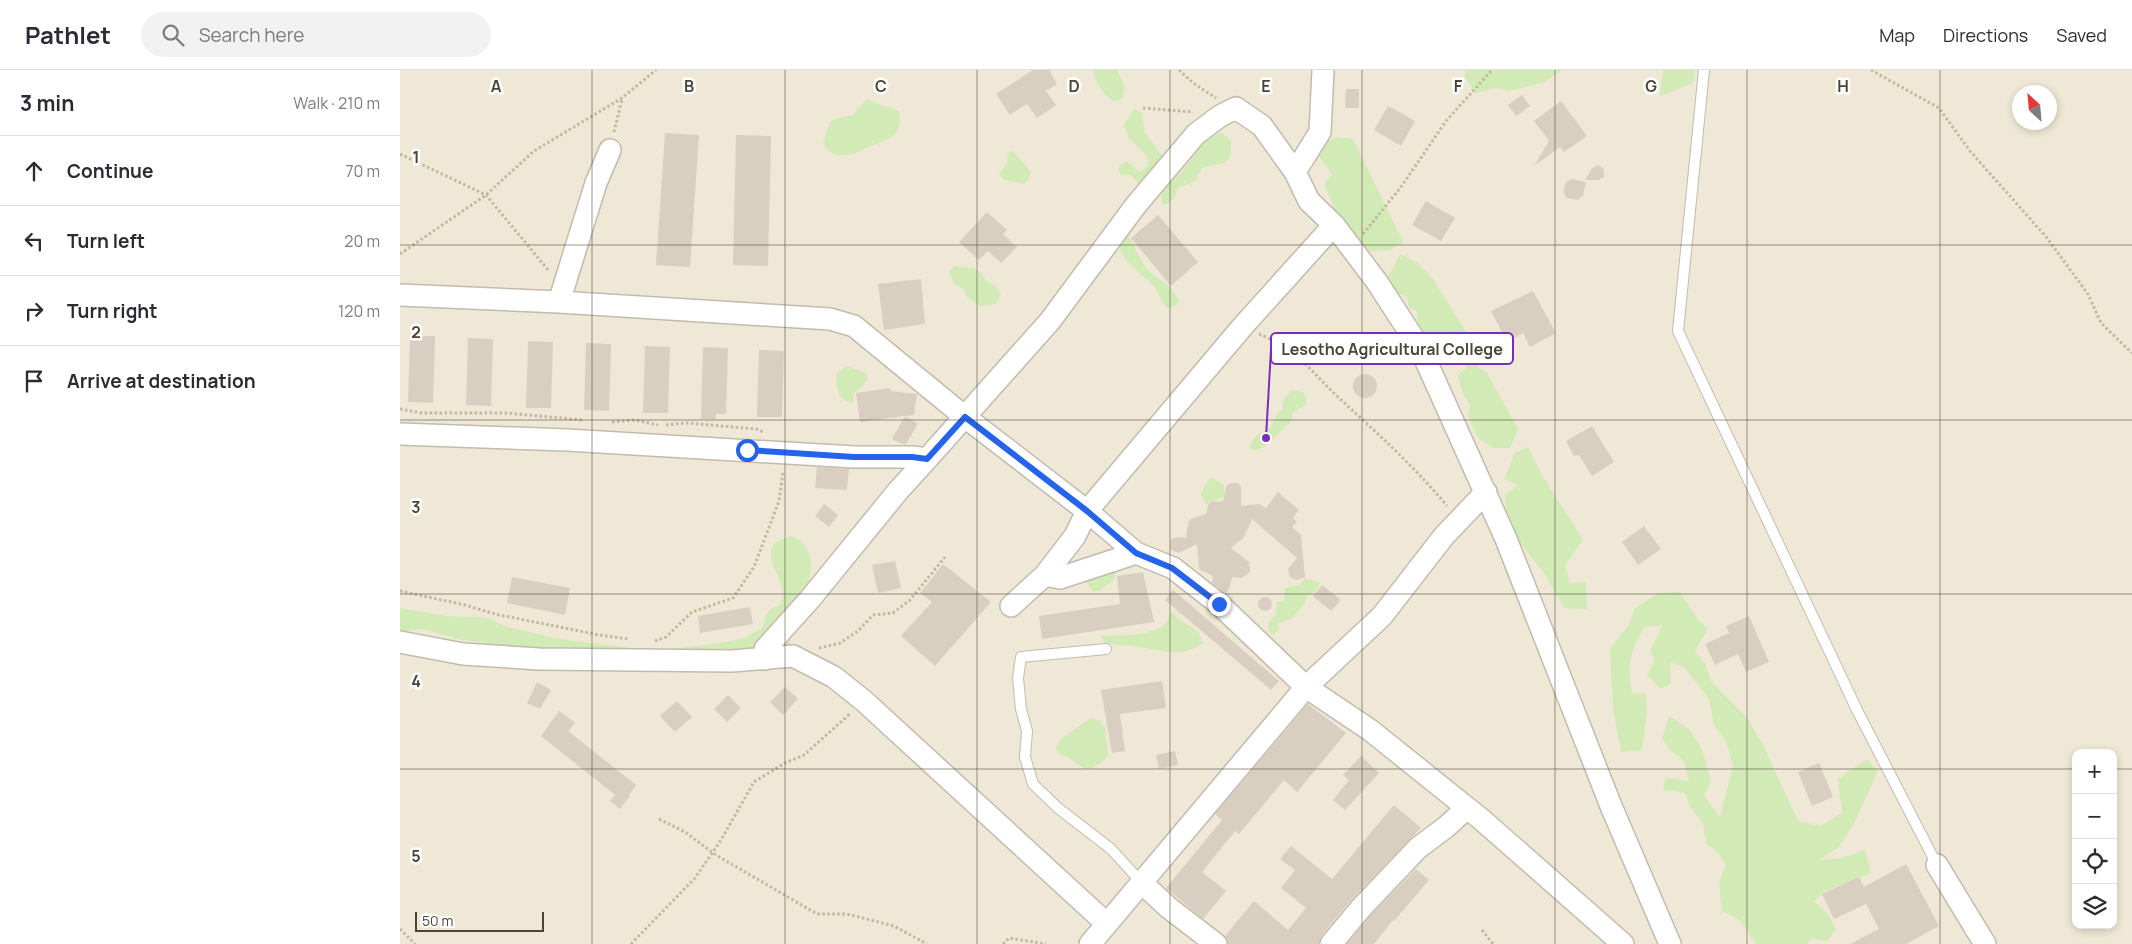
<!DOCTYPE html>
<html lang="en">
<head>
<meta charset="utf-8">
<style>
	:root { --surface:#fff; --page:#f2f2f3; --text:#2b2b33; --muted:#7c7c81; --line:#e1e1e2 }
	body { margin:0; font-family:Manrope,sans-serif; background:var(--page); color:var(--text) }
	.controls { position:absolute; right:15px; bottom:15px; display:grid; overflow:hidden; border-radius:10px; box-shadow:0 2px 8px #0003 }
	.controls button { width:45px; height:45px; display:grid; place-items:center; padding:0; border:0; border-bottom:1px solid var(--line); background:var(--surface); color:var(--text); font:25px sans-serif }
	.compass { position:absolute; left:1612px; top:15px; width:45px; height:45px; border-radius:50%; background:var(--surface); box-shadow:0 2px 8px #0003; rotate:334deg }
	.scale { position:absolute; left:15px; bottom:12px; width:129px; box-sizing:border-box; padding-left:5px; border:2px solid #4b4439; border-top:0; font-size:14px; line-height:18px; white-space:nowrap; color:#4b4439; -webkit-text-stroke:4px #fff; paint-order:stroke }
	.stop { position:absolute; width:15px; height:15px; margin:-11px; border:4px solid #2563eb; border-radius:50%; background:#fff }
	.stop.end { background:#2563eb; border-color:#fff; box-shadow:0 1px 5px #0008 }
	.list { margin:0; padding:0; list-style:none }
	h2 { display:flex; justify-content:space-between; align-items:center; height:65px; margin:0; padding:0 20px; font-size:21px }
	h2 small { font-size:16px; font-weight:400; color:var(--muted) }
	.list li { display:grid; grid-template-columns:32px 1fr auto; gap:15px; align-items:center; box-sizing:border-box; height:70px; padding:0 20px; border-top:1px solid var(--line) }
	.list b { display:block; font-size:19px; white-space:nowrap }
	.list em { font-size:16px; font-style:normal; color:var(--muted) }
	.icon { flex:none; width:28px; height:28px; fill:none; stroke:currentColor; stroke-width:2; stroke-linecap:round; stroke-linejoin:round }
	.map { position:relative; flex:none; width:1732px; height:874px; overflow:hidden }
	header { display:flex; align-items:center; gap:30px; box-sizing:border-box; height:70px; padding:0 25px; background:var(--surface); border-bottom:1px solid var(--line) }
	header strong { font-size:24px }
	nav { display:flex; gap:28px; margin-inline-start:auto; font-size:18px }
	.search { width:350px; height:45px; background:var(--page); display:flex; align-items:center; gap:12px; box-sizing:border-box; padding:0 18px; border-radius:28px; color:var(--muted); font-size:19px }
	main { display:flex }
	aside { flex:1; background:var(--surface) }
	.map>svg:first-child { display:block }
	.education { fill:#efe8d6; fill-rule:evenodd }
	.green { fill:#d2eab5 }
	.building { fill:#d8cfc1 }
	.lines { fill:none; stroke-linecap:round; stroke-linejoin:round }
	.service-casing { stroke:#c2bbae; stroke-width:12 }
	.minor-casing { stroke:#c2bbae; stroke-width:24 }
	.path { stroke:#c4b79f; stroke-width:3; stroke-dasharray:2.5 2.5; stroke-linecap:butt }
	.service { stroke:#fff; stroke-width:10 }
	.minor { stroke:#fff; stroke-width:21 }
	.route { stroke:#2563eb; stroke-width:6 }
	.grid { fill:none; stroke:#4b4439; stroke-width:1; stroke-opacity:0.55 }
	.grid-label { font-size:16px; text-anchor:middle; font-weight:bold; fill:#4b4439; stroke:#fff; stroke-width:5; stroke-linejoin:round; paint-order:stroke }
	.leader { fill:none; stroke:#7b2cbf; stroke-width:2 }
	.callout-dot { fill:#7b2cbf; stroke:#fff; stroke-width:2 }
	.callout { fill:#fff; stroke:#7b2cbf; stroke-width:2 }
	.callout-label { font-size:16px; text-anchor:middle; font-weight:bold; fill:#4b4439 }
</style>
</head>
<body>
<header>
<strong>Pathlet</strong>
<div class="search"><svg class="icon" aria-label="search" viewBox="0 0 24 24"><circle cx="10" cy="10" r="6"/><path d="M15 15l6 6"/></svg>Search here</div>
<nav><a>Map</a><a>Directions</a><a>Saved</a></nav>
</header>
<main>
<aside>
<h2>3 min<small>Walk · 210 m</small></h2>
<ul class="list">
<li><svg class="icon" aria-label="ahead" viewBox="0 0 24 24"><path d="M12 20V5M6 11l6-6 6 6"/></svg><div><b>Continue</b></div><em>70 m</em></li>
<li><svg class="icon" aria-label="left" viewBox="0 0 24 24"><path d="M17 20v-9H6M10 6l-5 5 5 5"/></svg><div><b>Turn left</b></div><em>20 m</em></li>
<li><svg class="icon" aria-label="right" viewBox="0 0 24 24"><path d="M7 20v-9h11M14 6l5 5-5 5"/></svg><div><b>Turn right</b></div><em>120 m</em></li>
<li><svg class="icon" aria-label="arrive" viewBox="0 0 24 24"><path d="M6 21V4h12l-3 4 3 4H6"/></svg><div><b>Arrive at destination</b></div></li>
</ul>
</aside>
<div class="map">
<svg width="1732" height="874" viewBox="0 0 1732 874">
	<rect width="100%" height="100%" fill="#f6f3ec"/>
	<path class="education" d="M0,0H1732V874H0ZM1620,22H1650V52H1620ZM1676,683H1713V855H1676Z"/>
	<path class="green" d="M693,0H717L725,17L722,29L713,31C702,24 695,12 693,0Z
		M1065,0H1162L1142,13L1109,21L1096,18L1076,23L1065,8Z
		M1263,0H1295L1293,13L1260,26Z
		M466,30C473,30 476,33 483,36C490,38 493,37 499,42C502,69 490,67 471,76C453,84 436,94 423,73L430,52L438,48L453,45Z
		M734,38L742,43L744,61L762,86C758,98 752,110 739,113L730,105L720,104L718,97L727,91L740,102L749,95L746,85L729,68L724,55Z
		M822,63L831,71C833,98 821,92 802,98L795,111L777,119C775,128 772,132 763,135L761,129L764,115L781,103L807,68Z
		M936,67L953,69L1003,172L990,180L943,182L940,152L924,114L932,104L919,87V76Z
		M613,81L631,102L628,110L624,114L603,109L599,104L608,92L607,82Z
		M731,161L729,166C735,178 740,191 749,201C762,214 770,211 779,231L776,236L767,238C760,232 759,221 753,215C740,203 700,176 731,161Z
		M1000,184L1016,192L1032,208L1070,268L1067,290L1087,303L1118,359L1110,378H1094L1078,368L1068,346L1070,335L1062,322L1058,305L1067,297L1057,291L1041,293C1030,282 1017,259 1017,242L1008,236L1007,227L999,224L986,211Z
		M554,196L573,198L581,203L586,210L597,217L601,225L596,234L581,236L567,227L563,219L554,213L549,202Z
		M446,296L466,303L468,308L462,317L455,322L452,333C436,329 437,318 436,304Z
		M892,320L903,322L906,328V335L892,343V351C877,362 873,375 854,381L850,378C852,366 860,364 870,358L877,344L883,339C882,330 886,325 892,320Z
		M1128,377L1142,405L1183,470L1165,495L1170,513L1186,512L1187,539L1164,538L1146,506L1119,471L1107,451L1105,425L1119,415L1104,409L1115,383Z
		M812,407L824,416V427L809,432L807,435L801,425L803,418Z
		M390,466C417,475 413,503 405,525C402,536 391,549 390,561C389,566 391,571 390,576L381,583L148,581L119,576L109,578L92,577L83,572L61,570L23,559L3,561L0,563V538L46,546L81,547L93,550L104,556L159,569L255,581L327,572L347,567L363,557C365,546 367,538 379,536C393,511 362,497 374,473Z
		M709,498L716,502L713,511L699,521H692L684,506Z
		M905,508L920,513L916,520L908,526L903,536L891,549L878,553L879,560L873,565L869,563L868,553L876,544L877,532L884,530L885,518L901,514Z
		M1280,522L1298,550L1308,558L1295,581L1305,594L1311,611L1347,648L1363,675L1398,751L1421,756L1442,743L1438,709L1467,689L1478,701L1454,754L1438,778L1418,790L1442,788L1465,780L1471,803L1425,821L1414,831L1427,843L1436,859L1427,871L1411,869L1407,874H1356L1340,850L1322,841L1319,813L1326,794L1318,783L1306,773L1303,753L1290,737L1285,723L1263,720L1266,708L1289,711L1284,691L1270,680L1262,669L1269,646L1290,660L1303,682L1311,712L1304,726L1320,747L1333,696L1326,671L1314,655L1309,629L1285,598L1270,592L1271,613L1261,619L1247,605L1255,590L1250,581L1263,555L1244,557C1230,583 1227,593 1232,623L1246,624L1247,642L1242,680L1221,682L1213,638L1210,578L1228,556L1235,538L1259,523Z
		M771,542C775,545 779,550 784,553C797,561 797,557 803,573C781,589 764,580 740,577C728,575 716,575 705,573L700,566C719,565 752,567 766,553C768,550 769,545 771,542Z
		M691,648L699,650L705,658L708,685L703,692L691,698L685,699L669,688L658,683L656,677L661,669Z"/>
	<path class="building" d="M633,0H649L657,14L646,21L656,35L637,48L627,34L610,45L596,24Z
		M946,19H959V38H945Z
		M1122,25L1130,36L1116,46L1108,35Z
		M1161,31L1187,66L1164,82L1160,77L1134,96L1149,71L1134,51Z
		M988,36L1015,51L1001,76L974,60Z
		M265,63L299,65L290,197L256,195Z
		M336,65L371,66L368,196L333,195Z
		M1198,95L1204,99V107L1199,110H1185L1192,98Z
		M1172,109L1186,112L1183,126L1177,130L1167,128L1163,122L1166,112Z
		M1026,131L1055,148L1041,171L1012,155Z
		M587,142L607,160L603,164L617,177L601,193L588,181L579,190L559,172Z
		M758,145L798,192L771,216L731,168Z
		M521,209L525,254L484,260L478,214Z
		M1133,221L1156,263L1130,277L1123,263L1107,272L1091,241Z
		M10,266H35L33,333L8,332Z
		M68,268L93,269L91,336L66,335Z
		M128,271L153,272L151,338H126Z
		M186,273L211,274L209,341L184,340Z
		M245,276L270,277L268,343H243Z
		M303,277L328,278L326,344H316V349H301Z
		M359,280L384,281L382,347H357Z
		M953 316a12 12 0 1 1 24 0a12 12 0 1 1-24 0Z
		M490,318L491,321L517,324L514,345L505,346L518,354L506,374H502L492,369L505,346L460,352L456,323Z
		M1192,356L1214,392L1192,406L1179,385L1174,386L1166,371Z
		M417,397L449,399L447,420L415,418Z
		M830,413H838L841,417V436L859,434L866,438L878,422L899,440L893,448L897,452L892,457L901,465L905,507L897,510L890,507L888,499L897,488L852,449L844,467L831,478L849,492L850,502L842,508L832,507L829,519L826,523L812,513L813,506L799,499L797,474L779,483L771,480L770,472L772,469L776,467L786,468L788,453L791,449L806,444L809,433L814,431L823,432L826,417Z
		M424,434L438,445L429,457L415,446Z
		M1244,456L1261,479L1238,495L1222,472Z
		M495,491L501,518L478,523L472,495Z
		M543,494L591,532L535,596L501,566L532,532L520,523Z
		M743,502L754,552L642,569L639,546L720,534L717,506Z
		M112,507L170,518L165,545L107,533Z
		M922,515L941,530L931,541L913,526Z
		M773,520L879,611L871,620L765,530Z
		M858 534a7 7 0 1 1 14 0a7 7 0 1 1-14 0Z
		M350,537L353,554L300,563L298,546Z
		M1349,546L1369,592L1346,602L1338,584L1315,595L1305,574L1329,563L1326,556Z
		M762,611L766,638L720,644L725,681L712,683L701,620Z
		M137,612L151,620L140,639L127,633Z
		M385,617L398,629L383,645L370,632Z
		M328,625L341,638L327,652L314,639Z
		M277,631L292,647L275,662L260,646Z
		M908,634L946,663L897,722L884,710L839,764L835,761L802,802L826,821L803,849L766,818L822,750L815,744Z
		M159,641L175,653L168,661L236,715L229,725L230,726L220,739L210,731L215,725L141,666Z
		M775,681L778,695L759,699L756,685Z
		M961,686L979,703L945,740L933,730L949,710L943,705Z
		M1419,693L1433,727L1412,736L1398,702Z
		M994,735L1021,758L951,830L921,866L919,874H828L825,866L854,831L888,860L906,838L881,818L895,800L880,789L891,776L932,809Z
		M1506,794L1539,856L1506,874H1450L1479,859L1466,834L1434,849L1422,824L1459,807L1464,817Z
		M1016,799L1029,810L994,851L993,850L974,874H947L970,846Z"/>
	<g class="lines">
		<defs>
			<path id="service" d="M1304,0L1278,261L1457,640L1537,795
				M706,579L621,587L618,608L621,639L627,661L625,687L633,714L658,738L711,779L742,813"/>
			<path id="minor" d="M895,102L920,62L923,0
				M0,225L159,232L430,249L454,256L565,347L687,441L736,483L773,498L819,534L906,617L970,660L1081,749L1223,874
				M159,232L196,113L210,80
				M0,364L167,370L454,387H513L527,389L650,251L736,135L796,64L820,46L836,38L862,56L895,102L909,131L934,155L977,212L1021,280L1106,469L1211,736L1270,874
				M645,505L675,466L687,441L843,256L934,155
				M611,536L645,505L660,508L736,483
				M0,572L63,584L139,589L332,591L393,586L434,607L464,631L707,854
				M365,589V579L410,529L498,421L527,389
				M1537,795L1585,874
				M742,813L769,838L816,874
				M690,874L906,617L982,546L1044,466L1086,422
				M931,874L961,838L1018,778L1046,757L1067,738"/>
		</defs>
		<use href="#service" class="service-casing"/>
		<use href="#minor" class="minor-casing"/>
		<path class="path" d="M779,0L793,13L816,28
			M1471,0L1539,38L1570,81L1647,168L1688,224L1701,253L1732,283
			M743,38L793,42
			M214,62L222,29
			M0,84L86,125L149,201
			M963,164L1001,117L1046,51L1092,0
			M0,184L86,125L134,81L222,28L256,0
			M859,264C867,268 876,271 883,276C905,290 920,311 939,328C977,363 1014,396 1047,436
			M0,339L22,343H106L183,350
			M212,352L235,350L258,355
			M266,355L287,353L356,359L364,362
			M0,521L65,535L95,544L199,565L229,569
			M255,571L266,567L292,542L333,528L354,497L379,431L383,402
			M419,578L440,573L458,561L473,545L493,543L510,530L545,487
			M259,749L285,762L316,785L417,844H447L494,856L527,874
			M0,859L15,874
			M1082,860L1093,874
			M231,874L295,808L321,770L354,712L385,693L404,685L451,643
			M603,874L609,868L646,874"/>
		<use href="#service" class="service"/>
		<use href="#minor" class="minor"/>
	</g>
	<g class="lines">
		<path class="route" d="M347,380L454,387H512L527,389L565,347L687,441L736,483L772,498L819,534"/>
	</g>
	<path class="grid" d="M192,0V874M385,0V874M577,0V874M770,0V874M962,0V874M1155,0V874M1347,0V874M1540,0V874M0,175H1732M0,350H1732M0,524H1732M0,699H1676M1713,699H1732"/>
	<g class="grid-label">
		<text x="96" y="22">A</text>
		<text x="289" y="22">B</text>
		<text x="481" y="22">C</text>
		<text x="674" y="22">D</text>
		<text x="866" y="22">E</text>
		<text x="1058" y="22">F</text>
		<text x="1251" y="22">G</text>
		<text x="1443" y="22">H</text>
		<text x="16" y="93">1</text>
		<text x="16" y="268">2</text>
		<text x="16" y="443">3</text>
		<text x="16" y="617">4</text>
		<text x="16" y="792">5</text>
	</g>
	<path class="leader" d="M866 368L871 279"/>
	<circle class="callout-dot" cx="866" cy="368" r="5"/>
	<rect class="callout" x="871" y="263" width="242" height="31" rx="5"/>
	<g class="callout-label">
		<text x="992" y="285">Lesotho Agricultural College</text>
	</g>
</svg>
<div class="controls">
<button>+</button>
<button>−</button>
<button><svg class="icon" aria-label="locate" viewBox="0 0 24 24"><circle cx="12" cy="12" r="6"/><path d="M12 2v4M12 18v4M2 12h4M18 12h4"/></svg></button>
<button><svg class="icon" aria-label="layers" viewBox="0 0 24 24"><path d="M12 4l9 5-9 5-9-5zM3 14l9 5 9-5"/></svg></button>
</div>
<svg class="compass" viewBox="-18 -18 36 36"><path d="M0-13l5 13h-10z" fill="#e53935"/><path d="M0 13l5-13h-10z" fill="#7c7c81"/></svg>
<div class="scale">50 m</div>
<div class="stop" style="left:347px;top:380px"></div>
<div class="stop end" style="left:819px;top:534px"></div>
</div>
</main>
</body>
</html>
